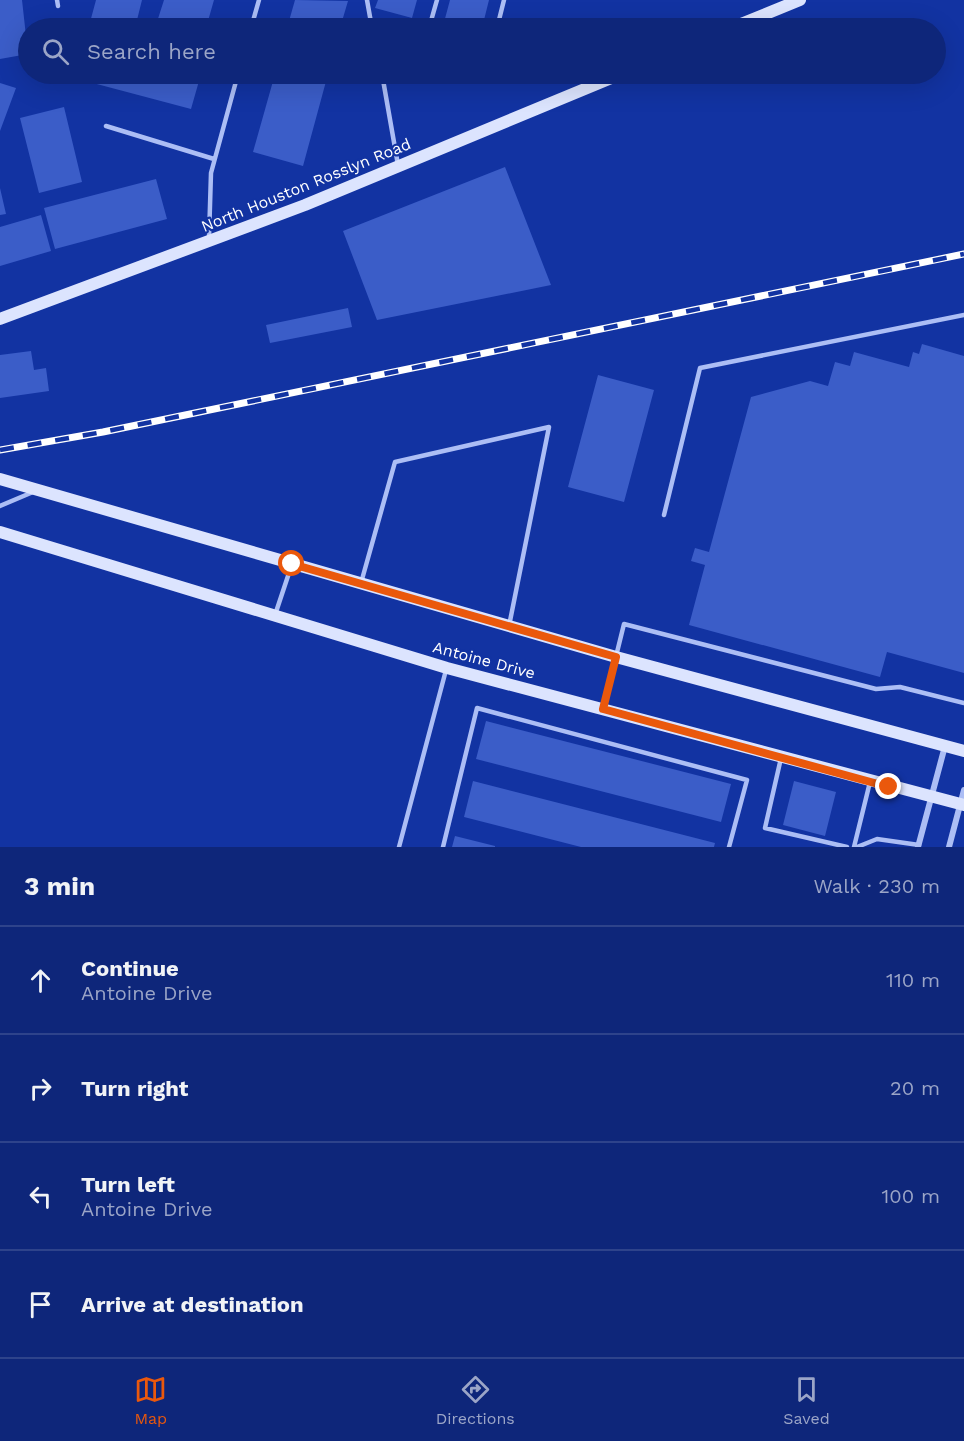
<!DOCTYPE html>
<html lang="en">
<head>
<meta charset="utf-8">
<style>
	:root { --surface:#0e267a; --page:#172e7f; --text:#f1f3f6; --muted:#9ba5c7; --line:#2e438b; --accent:#ea580c }
	body { margin:0; font-family:"Work Sans",sans-serif; background:var(--page); color:var(--text) }
	.stop { position:absolute; width:18px; height:18px; margin:-14px; border:4px solid #ea580c; border-radius:50%; background:#fff }
	.stop.end { background:#ea580c; border-color:#fff; box-shadow:0 2px 6px #0008 }
	.list { margin:0; padding:0; list-style:none }
	h2 { display:flex; justify-content:space-between; align-items:center; height:78px; margin:0; padding:0 24px; font-size:26px }
	h2 small { font-size:20px; font-weight:400; color:var(--muted) }
	.list li { display:grid; grid-template-columns:39px 1fr auto; gap:18px; align-items:center; box-sizing:border-box; height:108px; padding:0 24px; border-top:2px solid var(--line) }
	.list b { display:block; font-size:22px; white-space:nowrap }
	.list p { margin:0; font-size:20px; white-space:nowrap; color:var(--muted) }
	.list em { font-size:20px; font-style:normal; color:var(--muted) }
	.icon { flex:none; width:33px; height:33px; fill:none; stroke:currentColor; stroke-width:2; stroke-linecap:round; stroke-linejoin:round }
	.map { position:relative; flex:none; width:964px; height:847px; overflow:hidden }
	.search { position:absolute; background:var(--surface); box-shadow:0 6px 24px #0002; left:18px; right:18px; top:18px; height:66px; display:flex; align-items:center; gap:15px; box-sizing:border-box; padding:0 21px; border-radius:33px; color:var(--muted); font-size:22px }
	.sheet { height:510px; background:var(--surface) }
	nav { display:flex; justify-content:space-around; align-items:center; box-sizing:border-box; height:84px; border-top:2px solid var(--line); background:var(--surface); font-size:16px; color:var(--muted) }
	nav a { display:grid; justify-items:center; gap:3px }
	nav .on { color:var(--accent) }
	.map>svg:first-child { display:block }
	.building { fill:#3b5dc8 }
	.lines { fill:none; stroke-linecap:round; stroke-linejoin:round }
	.lane { stroke:#acbef5; stroke-width:4.5 }
	.street { stroke:#acbef5; stroke-width:6 }
	.secondary { stroke:#dce4fe; stroke-width:12 }
	.rail-casing { stroke:#fff; stroke-width:7 }
	.rail { stroke:#1233a2; stroke-width:4.5; stroke-dasharray:14; stroke-linecap:butt }
	.route { stroke:#ea580c; stroke-width:8 }
	.labels { text-anchor:middle; dominant-baseline:central; stroke-width:4.5; stroke-linejoin:round; paint-order:stroke }
	.street-label { font-size:16px; fill:#fff; stroke:#1233a2 }
</style>
</head>
<body>
<div class="map">
<svg width="964" height="847" viewBox="0 0 964 847">
	<rect width="100%" height="100%" fill="#1233a2"/>
	<path class="building" d="M0,0H22L28,54L0,59Z
		M96,0H142L135,28L89,26Z
		M164,0H214L206,28H155Z
		M295,0L348,1L340,28H287Z
		M378,0H417L412,18L375,8Z
		M450,0H489L482,28L443,26Z
		M59,74H201L191,109Z
		M275,74H328L303,166L253,152Z
		M0,83L16,88L0,131Z
		M64,107L82,182L39,193L20,118Z
		M505,167L551,285L377,320L343,231Z
		M156,179L167,219L55,249L44,208Z
		M0,188L6,214L0,215Z
		M41,215L51,251L0,266V227Z
		M348,308L352,327L270,343L266,325Z
		M922,344L964,356V673L887,652L880,677L689,625L705,565L691,561L695,548L709,552L751,397L810,381L828,386L835,362L850,366L854,352L909,367L913,352L919,354Z
		M31,351L34,370L46,368L49,391L0,398V355Z
		M598,375L654,390L624,502L568,487Z
		M486,721L731,784L721,822L476,759Z
		M473,781L715,843L714,847H581L464,817Z
		M794,781L836,792L825,836L783,825Z
		M455,836L495,846V847H452Z"/>
	<g class="lines">
		<path class="lane" d="M57,0L58,6
			M367,0L372,28
			M251,28L259,0
			M429,28L437,0
			M497,28L504,0
			M382,74L398,165
			M106,126L214,159
			M209,238L211,173L238,74
			M0,506L33,492
			M664,515L700,368L964,315
			M361,583L395,462L549,427L509,626
			M275,615L292,564
			M603,709L624,624L876,689L900,687L964,703
			M781,758L765,828L847,847
			M399,847L446,670
			M443,847L477,708L747,780L729,847
			M854,847L870,782
			M857,847L877,839L919,845"/>
		<path class="street" d="M918,847L945,746
			M949,847L964,790"/>
		<path class="secondary" d="M731,28L800,0
			M0,319L305,205L621,74
			M0,479L616,657L964,751
			M0,532L447,668L964,805"/>
		<defs>
			<path id="rail" d="M0,450L103,432L964,254"/>
		</defs>
		<use href="#rail" class="rail-casing"/>
		<use href="#rail" class="rail"/>
	</g>
	<g class="lines">
		<path class="route" d="M292,564L616,657L603,709L889,787"/>
	</g>
	<g class="labels">
		<g class="street-label">
			<text transform="translate(306 185) rotate(-22)">North Houston Rosslyn Road</text>
			<text transform="translate(484 660) rotate(15)">Antoine Drive</text>
		</g>
	</g>
</svg>
<div class="stop" style="left:292px;top:564px"></div>
<div class="stop end" style="left:889px;top:787px"></div>
<div class="search"><svg class="icon" aria-label="search" viewBox="0 0 24 24"><circle cx="10" cy="10" r="6"/><path d="M15 15l6 6"/></svg>Search here</div>
</div>
<section class="sheet">
<h2>3 min<small>Walk · 230 m</small></h2>
<ul class="list">
<li><svg class="icon" aria-label="ahead" viewBox="0 0 24 24"><path d="M12 20V5M6 11l6-6 6 6"/></svg><div><b>Continue</b><p>Antoine Drive</p></div><em>110 m</em></li>
<li><svg class="icon" aria-label="right" viewBox="0 0 24 24"><path d="M7 20v-9h11M14 6l5 5-5 5"/></svg><div><b>Turn right</b></div><em>20 m</em></li>
<li><svg class="icon" aria-label="left" viewBox="0 0 24 24"><path d="M17 20v-9H6M10 6l-5 5 5 5"/></svg><div><b>Turn left</b><p>Antoine Drive</p></div><em>100 m</em></li>
<li><svg class="icon" aria-label="arrive" viewBox="0 0 24 24"><path d="M6 21V4h12l-3 4 3 4H6"/></svg><div><b>Arrive at destination</b></div></li>
</ul>
</section>
<nav>
<a class="on"><svg class="icon" aria-label="map" viewBox="0 0 24 24"><path d="M3 6l6-2 6 2 6-2v14l-6 2-6-2-6 2zM9 4v14M15 6v14"/></svg>Map</a>
<a><svg class="icon" aria-label="directions" viewBox="0 0 24 24"><path d="M12 3l9 9-9 9-9-9zM9 14v-3h6M13 9l2 2-2 2"/></svg>Directions</a>
<a><svg class="icon" aria-label="saved" viewBox="0 0 24 24"><path d="M7 4h10v16l-5-4-5 4z"/></svg>Saved</a>
</nav>
</body>
</html>
